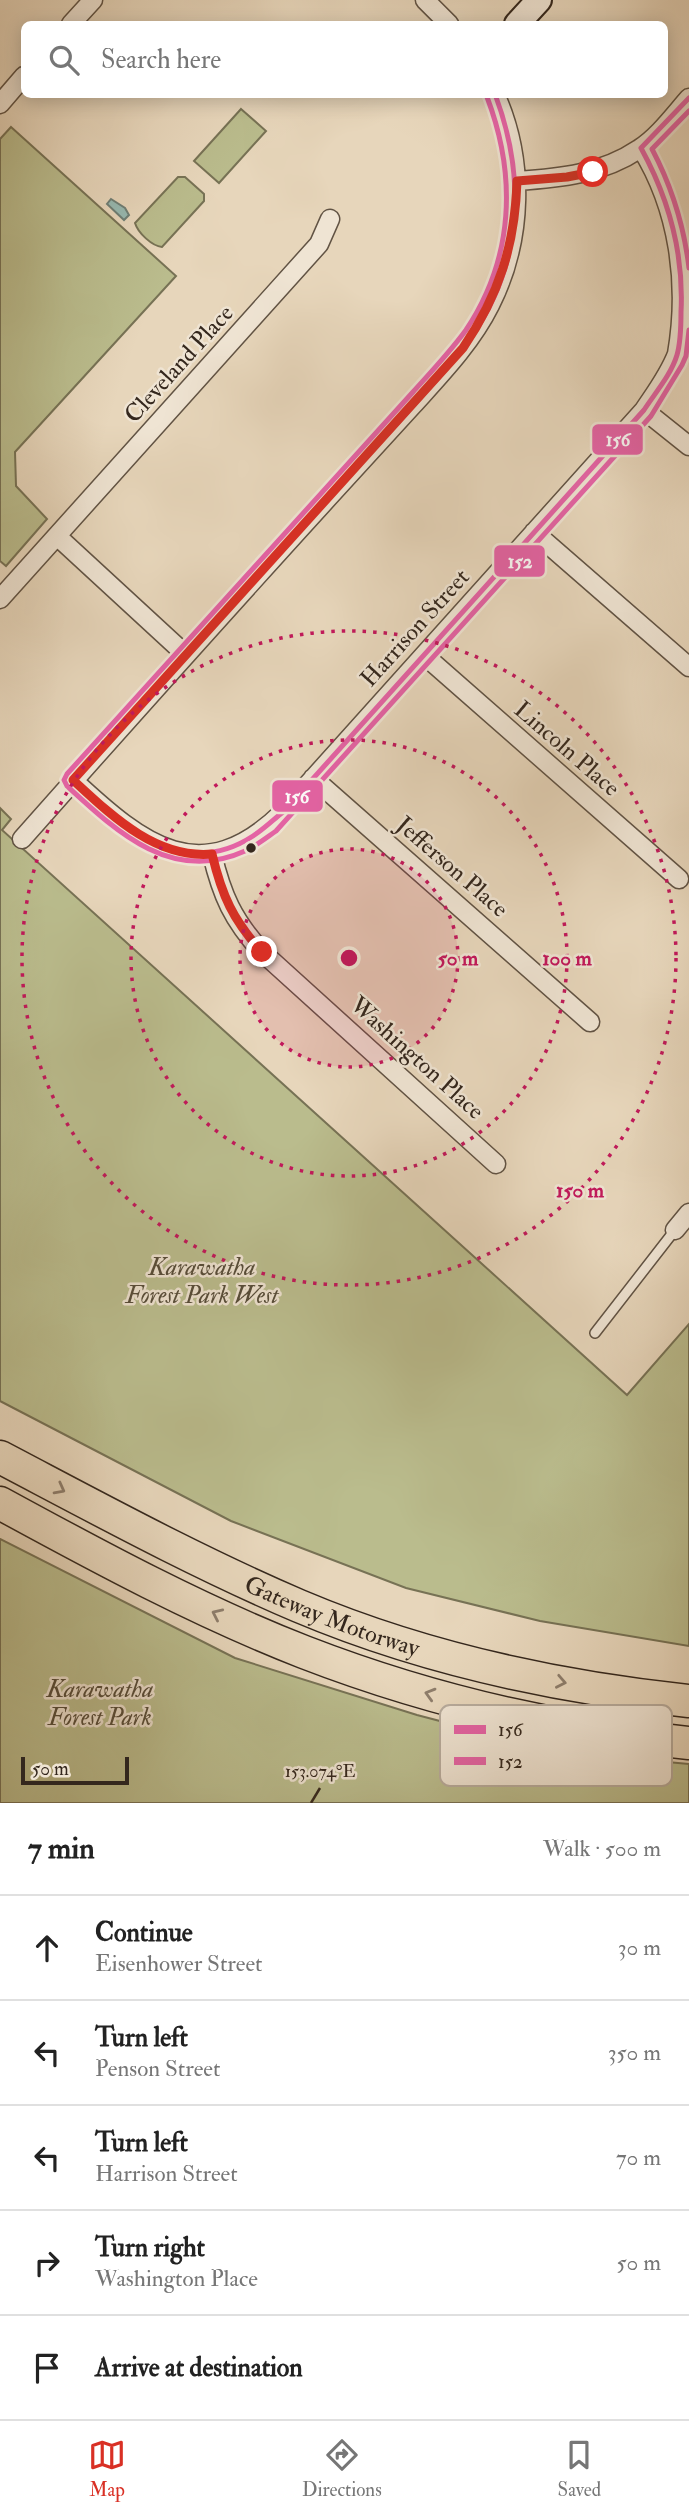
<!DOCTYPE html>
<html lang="en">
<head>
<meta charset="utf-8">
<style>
	:root { --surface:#fff; --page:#f6f6f6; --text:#222; --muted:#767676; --line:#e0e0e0; --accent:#d93025 }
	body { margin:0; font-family:"IM FELL Double Pica",serif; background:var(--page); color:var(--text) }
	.scale { position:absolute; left:21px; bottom:18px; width:108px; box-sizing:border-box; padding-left:7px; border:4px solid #34271d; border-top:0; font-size:19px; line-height:24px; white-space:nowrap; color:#34271d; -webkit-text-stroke:5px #efe4d3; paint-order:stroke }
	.stop { position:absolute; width:21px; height:21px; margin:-16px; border:5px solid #d93025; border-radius:50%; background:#fff }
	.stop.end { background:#d93025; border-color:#fff; box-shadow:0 2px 7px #0008 }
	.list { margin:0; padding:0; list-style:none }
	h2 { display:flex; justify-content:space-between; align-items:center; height:91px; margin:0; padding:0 28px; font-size:30px }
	h2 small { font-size:23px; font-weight:400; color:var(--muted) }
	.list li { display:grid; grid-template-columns:46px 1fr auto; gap:21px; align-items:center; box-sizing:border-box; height:105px; padding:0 28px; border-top:2px solid var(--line) }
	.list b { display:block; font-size:26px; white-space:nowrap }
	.list p { margin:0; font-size:23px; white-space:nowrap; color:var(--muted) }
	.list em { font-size:23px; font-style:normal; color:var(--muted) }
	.icon { flex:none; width:38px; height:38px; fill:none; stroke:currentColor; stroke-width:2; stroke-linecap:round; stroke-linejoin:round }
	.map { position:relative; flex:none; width:689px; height:1803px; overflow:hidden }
	.search { position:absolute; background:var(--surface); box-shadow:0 4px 18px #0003; left:21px; right:21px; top:21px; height:77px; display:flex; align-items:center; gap:18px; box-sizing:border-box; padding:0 24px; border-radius:10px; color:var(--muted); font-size:26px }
	.sheet { height:616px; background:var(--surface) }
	nav { display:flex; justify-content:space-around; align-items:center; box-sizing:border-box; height:98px; border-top:2px solid var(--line); background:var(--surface); font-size:19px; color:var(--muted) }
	nav a { display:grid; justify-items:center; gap:4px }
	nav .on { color:var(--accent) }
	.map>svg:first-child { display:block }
	.green { fill:#babc8d; stroke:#777255; stroke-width:2 }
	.water { fill:#97b9b1; stroke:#6f7f76; stroke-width:2 }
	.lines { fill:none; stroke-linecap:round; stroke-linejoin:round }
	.lane-casing { stroke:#615344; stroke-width:12 }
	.street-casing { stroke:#615344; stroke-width:21 }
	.secondary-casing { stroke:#34271d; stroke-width:28 }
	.highway-casing { stroke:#34271d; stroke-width:35 }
	.lane { stroke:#efe4d3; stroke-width:9 }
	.street { stroke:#efe4d3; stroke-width:18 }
	.secondary { stroke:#efe4d3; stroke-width:24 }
	.highway { stroke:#e7d6bb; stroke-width:32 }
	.bus-1-casing { stroke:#efe4d3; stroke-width:10 }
	.bus-2-casing { stroke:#efe4d3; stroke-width:10 }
	.bus-1 { stroke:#e463a4; stroke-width:5 }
	.bus-2 { stroke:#e463a4; stroke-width:5 }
	.oneway { stroke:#8e7e6c }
	.route { stroke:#d93025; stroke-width:9 }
	.ticks { fill:none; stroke:#34271d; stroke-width:2.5 }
	.ring { fill:none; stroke:#c2185b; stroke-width:3.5; stroke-dasharray:3.5 7 }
	.bus-dot { fill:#34271d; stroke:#efe4d3; stroke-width:2.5 }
	.labels { text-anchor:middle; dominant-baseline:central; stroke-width:5; stroke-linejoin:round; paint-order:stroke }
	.street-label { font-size:24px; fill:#34271d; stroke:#efe4d3 }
	.park-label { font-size:24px; font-style:italic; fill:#564c39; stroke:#efe4d3 }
	.key { fill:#efe4d3; stroke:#b7ab9c; stroke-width:2 }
	.key-label { font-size:19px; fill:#34271d }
	.ticks-label { font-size:18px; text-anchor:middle; fill:#34271d; stroke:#efe4d3; stroke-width:5; stroke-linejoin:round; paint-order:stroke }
	.centre { fill:#c2185b; stroke:#efe4d3; stroke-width:3.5 }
	.ring-label { font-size:21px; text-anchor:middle; font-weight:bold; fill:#c2185b; stroke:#efe4d3; stroke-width:5; stroke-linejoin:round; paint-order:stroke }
	.line-badge { stroke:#efe4d3; stroke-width:2.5 }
	.badge-label { font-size:19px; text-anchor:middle; font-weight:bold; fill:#fff }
</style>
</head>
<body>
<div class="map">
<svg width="689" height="1803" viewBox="0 0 689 1803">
	<rect width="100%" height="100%" fill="#e7d6bb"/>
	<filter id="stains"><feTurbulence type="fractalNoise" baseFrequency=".00286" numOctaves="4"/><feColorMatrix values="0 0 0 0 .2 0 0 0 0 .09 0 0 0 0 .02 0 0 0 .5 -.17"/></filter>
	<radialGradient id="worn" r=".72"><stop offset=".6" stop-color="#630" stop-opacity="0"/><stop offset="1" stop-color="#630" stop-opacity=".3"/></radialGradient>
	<path class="green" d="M241,109L266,131L219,183L194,161Z
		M11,127L176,276L15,452L16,486L47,519L6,566L0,561V139Z
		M178,177H185L204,194V201L162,247C152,246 138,233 135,223Z
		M0,808L11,819L2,830L627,1395L689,1324V1646L540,1621L406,1588L231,1521L0,1401Z
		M0,1539L235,1658L417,1715L558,1752L689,1764V1803H0Z"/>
	<path class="water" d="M111,199L125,208L129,215L124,220L107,204Z"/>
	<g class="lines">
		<defs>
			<path id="lane" d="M595,1333L675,1230"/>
			<path id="street" d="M425,0L449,24
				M71,24L93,0
				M0,104L24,76
				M517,181C560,178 602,174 639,149C658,137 674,115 689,98
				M644,410L689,446
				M534,532L689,667
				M58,537L185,654
				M0,599L319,244L330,219
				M424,655L679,879
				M313,778L590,1022
				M73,780C143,845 201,892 283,812L644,410C656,392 669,375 677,354C689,284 679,209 641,148
				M22,839C123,725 224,612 327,499C355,468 384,437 413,405C441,374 471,343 490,305C523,240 525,160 495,94
				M212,854C222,896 233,920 262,952L496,1164
				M675,1230L689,1213"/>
			<path id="secondary" d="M517,24L539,0"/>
			<g id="highway">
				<path id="s1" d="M0,1457C99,1509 196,1562 299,1606C422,1658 556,1687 689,1701"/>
				<path d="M0,1503C99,1557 199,1611 304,1652C428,1700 557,1730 689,1743"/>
			</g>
		</defs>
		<use href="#lane" class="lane-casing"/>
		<use href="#street" class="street-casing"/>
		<use href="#secondary" class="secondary-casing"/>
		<use href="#highway" class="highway-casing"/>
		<use href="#lane" class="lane"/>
		<use href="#street" class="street"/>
		<use href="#secondary" class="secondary"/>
		<use href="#highway" class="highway"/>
		<defs>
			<path id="bus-1" d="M641,148L689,98
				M73,780C124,826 183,882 253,836C264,829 273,820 283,812L644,410C655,393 671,375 677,355C681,341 681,326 681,312C684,253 669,199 641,148
				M73,780L420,398C438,378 457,358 472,336C523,262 526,177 495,94"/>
			<path id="bus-2" d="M487,97C517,176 514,258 466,330C450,352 431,372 413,392L67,774L64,780L67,786C117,832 172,884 245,851C256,846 266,838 276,831L651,416L682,365L686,356L689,330
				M689,111L652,149C672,187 684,226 689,268"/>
		</defs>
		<use href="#bus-1" class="bus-1-casing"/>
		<use href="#bus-2" class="bus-2-casing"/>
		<use href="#bus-1" class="bus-1"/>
		<use href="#bus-2" class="bus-2"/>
	</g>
	<defs><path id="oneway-chevron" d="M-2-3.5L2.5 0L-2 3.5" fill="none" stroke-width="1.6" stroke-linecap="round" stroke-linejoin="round" transform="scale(1.75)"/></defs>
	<g class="oneway">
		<use href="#oneway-chevron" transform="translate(60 1489) rotate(28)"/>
		<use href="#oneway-chevron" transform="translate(217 1614) rotate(-155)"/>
		<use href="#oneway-chevron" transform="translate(561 1682) rotate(11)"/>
		<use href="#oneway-chevron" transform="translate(430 1694) rotate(-164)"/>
	</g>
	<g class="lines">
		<path class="route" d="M262,952C233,920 222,896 212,854C156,859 112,816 73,780L463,348C499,295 515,245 517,181L567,177L593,172"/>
	</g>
	<path class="ticks" d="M311,1803L320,1788"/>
	<circle cx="349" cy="958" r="109" fill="#c2185b" fill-opacity=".12"/>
	<g class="ring">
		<circle cx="349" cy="958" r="109"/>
		<circle cx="349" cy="958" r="218"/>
		<circle cx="349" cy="958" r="327"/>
	</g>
	<circle class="bus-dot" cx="251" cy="848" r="6"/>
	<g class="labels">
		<g class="street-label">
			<text transform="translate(179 364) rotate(-48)">Cleveland Place</text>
			<text transform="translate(415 628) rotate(-48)">Harrison Street</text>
			<text transform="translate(567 749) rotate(41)">Lincoln Place</text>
			<text transform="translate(452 867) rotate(41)">Jefferson Place</text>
			<text transform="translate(417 1058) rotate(42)">Washington Place</text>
			<text stroke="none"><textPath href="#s1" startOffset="369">Gateway Motorway</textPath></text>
		</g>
		<g class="park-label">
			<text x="202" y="1267">Karawatha<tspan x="202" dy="28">Forest Park West</tspan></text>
			<text x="100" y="1689">Karawatha<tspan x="100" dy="28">Forest Park</tspan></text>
		</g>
	</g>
	<rect x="440" y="1705" width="232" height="81" rx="10" class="key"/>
	<rect x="454" y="1725" width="32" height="9" fill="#e463a4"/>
	<rect x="454" y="1757" width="32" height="8" fill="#e463a4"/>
	<g class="key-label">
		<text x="498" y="1736">156</text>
		<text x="498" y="1768">152</text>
	</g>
	<g class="ticks-label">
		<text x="320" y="1777">153.074°E</text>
	</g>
	<circle cx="349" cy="958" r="10" class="centre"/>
	<g class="ring-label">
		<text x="458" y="965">50 m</text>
		<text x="567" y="965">100 m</text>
		<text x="580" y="1197">150 m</text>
	</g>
	<g class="line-badge">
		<rect x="591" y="423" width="53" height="33" rx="7" fill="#e463a4"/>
		<rect x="493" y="544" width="53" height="34" rx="7" fill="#e463a4"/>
		<rect x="271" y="779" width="53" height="34" rx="7" fill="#e463a4"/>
	</g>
	<g class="badge-label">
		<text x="618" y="446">156</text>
		<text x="520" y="568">152</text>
		<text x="297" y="803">156</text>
	</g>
	<rect width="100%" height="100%" filter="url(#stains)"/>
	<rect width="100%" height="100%" fill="url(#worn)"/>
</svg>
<div class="scale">50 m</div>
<div class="stop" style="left:593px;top:172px"></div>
<div class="stop end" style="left:262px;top:952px"></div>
<div class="search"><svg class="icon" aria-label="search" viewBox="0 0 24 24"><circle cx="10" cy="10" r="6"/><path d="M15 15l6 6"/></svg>Search here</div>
</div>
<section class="sheet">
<h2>7 min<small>Walk · 500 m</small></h2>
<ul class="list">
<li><svg class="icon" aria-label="ahead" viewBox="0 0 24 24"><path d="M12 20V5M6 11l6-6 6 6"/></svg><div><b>Continue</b><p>Eisenhower Street</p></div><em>30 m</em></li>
<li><svg class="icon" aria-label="left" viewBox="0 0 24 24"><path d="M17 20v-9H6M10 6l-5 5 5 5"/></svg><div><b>Turn left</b><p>Penson Street</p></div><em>350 m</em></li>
<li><svg class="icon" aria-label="left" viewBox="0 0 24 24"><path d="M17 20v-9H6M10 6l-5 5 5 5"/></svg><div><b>Turn left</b><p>Harrison Street</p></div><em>70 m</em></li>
<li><svg class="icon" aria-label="right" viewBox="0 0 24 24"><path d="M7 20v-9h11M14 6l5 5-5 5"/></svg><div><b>Turn right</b><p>Washington Place</p></div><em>50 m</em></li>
<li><svg class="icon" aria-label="arrive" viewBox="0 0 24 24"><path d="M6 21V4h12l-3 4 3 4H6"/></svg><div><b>Arrive at destination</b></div></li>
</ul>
</section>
<nav>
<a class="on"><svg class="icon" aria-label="map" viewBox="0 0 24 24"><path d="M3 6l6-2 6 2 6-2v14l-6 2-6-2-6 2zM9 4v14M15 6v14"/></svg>Map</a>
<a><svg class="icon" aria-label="directions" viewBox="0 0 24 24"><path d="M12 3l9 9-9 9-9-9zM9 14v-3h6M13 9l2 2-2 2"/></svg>Directions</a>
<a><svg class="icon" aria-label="saved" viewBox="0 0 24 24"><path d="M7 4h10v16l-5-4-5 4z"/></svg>Saved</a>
</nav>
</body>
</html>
